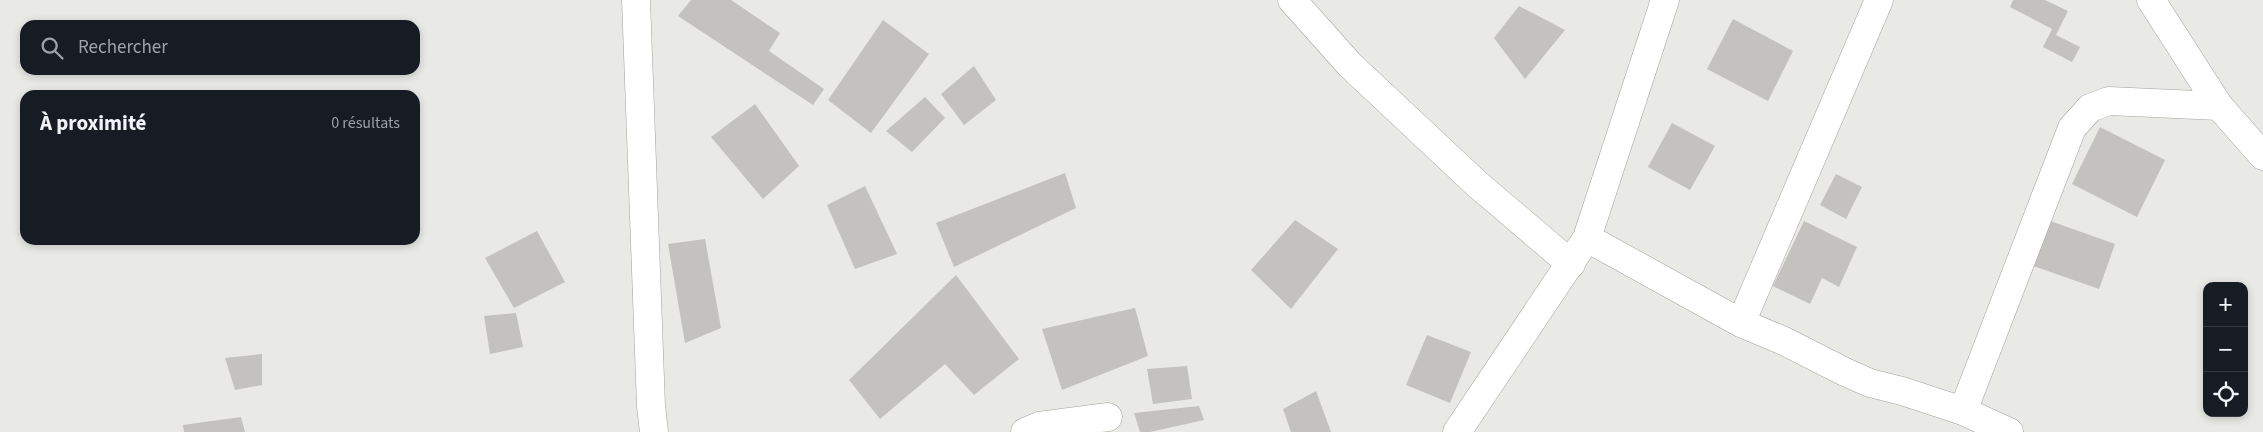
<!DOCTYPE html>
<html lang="fr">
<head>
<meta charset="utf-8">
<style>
	:root { --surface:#171b24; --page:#242831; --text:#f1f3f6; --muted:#9ea1a6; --line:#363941 }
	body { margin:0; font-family:"Source Sans 3",sans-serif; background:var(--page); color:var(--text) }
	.controls { position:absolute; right:15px; bottom:15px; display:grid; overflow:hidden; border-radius:10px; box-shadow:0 2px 8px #0003 }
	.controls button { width:45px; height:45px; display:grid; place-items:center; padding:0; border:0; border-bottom:1px solid var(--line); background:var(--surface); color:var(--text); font:25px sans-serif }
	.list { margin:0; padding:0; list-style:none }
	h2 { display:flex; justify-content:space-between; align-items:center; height:65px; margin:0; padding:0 20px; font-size:21px }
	h2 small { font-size:16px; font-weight:400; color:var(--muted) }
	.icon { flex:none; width:28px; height:28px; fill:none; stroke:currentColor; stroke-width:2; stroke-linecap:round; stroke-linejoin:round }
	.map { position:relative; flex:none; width:2263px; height:432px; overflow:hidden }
	.search { position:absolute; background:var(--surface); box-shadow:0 2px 8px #0003; left:20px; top:20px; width:400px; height:55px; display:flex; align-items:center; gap:12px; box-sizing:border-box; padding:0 18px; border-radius:15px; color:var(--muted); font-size:19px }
	.panel { position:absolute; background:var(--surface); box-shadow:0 2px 8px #0003; left:20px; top:90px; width:400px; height:155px; border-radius:15px }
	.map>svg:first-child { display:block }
	.building { fill:#c3c2be }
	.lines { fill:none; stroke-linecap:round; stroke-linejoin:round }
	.street-casing { stroke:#a2a29f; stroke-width:29 }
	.street { stroke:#fff; stroke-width:28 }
</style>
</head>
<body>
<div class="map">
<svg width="2263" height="432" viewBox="0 0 2263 432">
	<rect width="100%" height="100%" fill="#e9e9e6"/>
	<path class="building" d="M691,0H731L780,33L769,51L824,89L813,105L678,16Z
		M2013,0H2045L2068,11L2056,35L2080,47L2072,62L2043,47L2052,29L2010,7Z
		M1519,6L1565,30L1525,79L1494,38Z
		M1733,19L1793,51L1768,101L1707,69Z
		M883,20L929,54L871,133L828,100Z
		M974,66L996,100L964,125L941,94Z
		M925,97L945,118L912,152L886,131Z
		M755,104L799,166L763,199L711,137Z
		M1672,123L1715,146L1690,190L1648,167Z
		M2100,127L2165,160L2137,217L2072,184Z
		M1065,173L1076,208L954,267L936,223Z
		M1836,174L1862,187L1846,219L1820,205Z
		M865,186L897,254L855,269L827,205Z
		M2042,218L2115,244L2099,289L2025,263Z
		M1295,220L1338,249L1291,309L1251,270Z
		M1804,221L1857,247L1839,287L1822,278L1810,304L1773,286Z
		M537,231L565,282L514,308L485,258Z
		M705,239L721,328L685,343L668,244Z
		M956,275L1019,359L974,395L945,364L880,419L849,380Z
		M1135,308L1148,356L1062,390L1042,329Z
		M516,313L523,347L490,354L484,316Z
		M1427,335L1471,352L1450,403L1406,385Z
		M262,354V385L235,390L225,358Z
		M1187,366L1192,399L1153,404L1147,369Z
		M1316,391L1331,432H1291L1283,409Z
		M1199,406L1204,420L1150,432H1140L1134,413Z
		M241,417L245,432H184L183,425Z"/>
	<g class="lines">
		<defs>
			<path id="street" d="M636,0L651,406L654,432
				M1292,0L1350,65L1477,184L1571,264
				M2151,0L2219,106L2263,156
				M1587,238L1741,323L1784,341L1845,372L1870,383L1902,391L1963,411L2009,432
				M1741,323L1879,0
				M1963,411L2072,128L2090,108L2109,101L2219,106
				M1025,432L1039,426L1108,417
				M1457,432L1587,238L1665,0"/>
		</defs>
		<use href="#street" class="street-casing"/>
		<use href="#street" class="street"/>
	</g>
</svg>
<div class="controls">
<button>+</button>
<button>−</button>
<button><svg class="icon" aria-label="locate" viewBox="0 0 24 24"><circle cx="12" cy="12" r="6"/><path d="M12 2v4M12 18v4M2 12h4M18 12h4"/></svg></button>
</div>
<div class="search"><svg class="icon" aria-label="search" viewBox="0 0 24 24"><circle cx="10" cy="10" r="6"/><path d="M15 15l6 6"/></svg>Rechercher</div>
<section class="panel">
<h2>À proximité<small>0 résultats</small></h2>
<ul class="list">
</ul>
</section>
</div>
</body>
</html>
